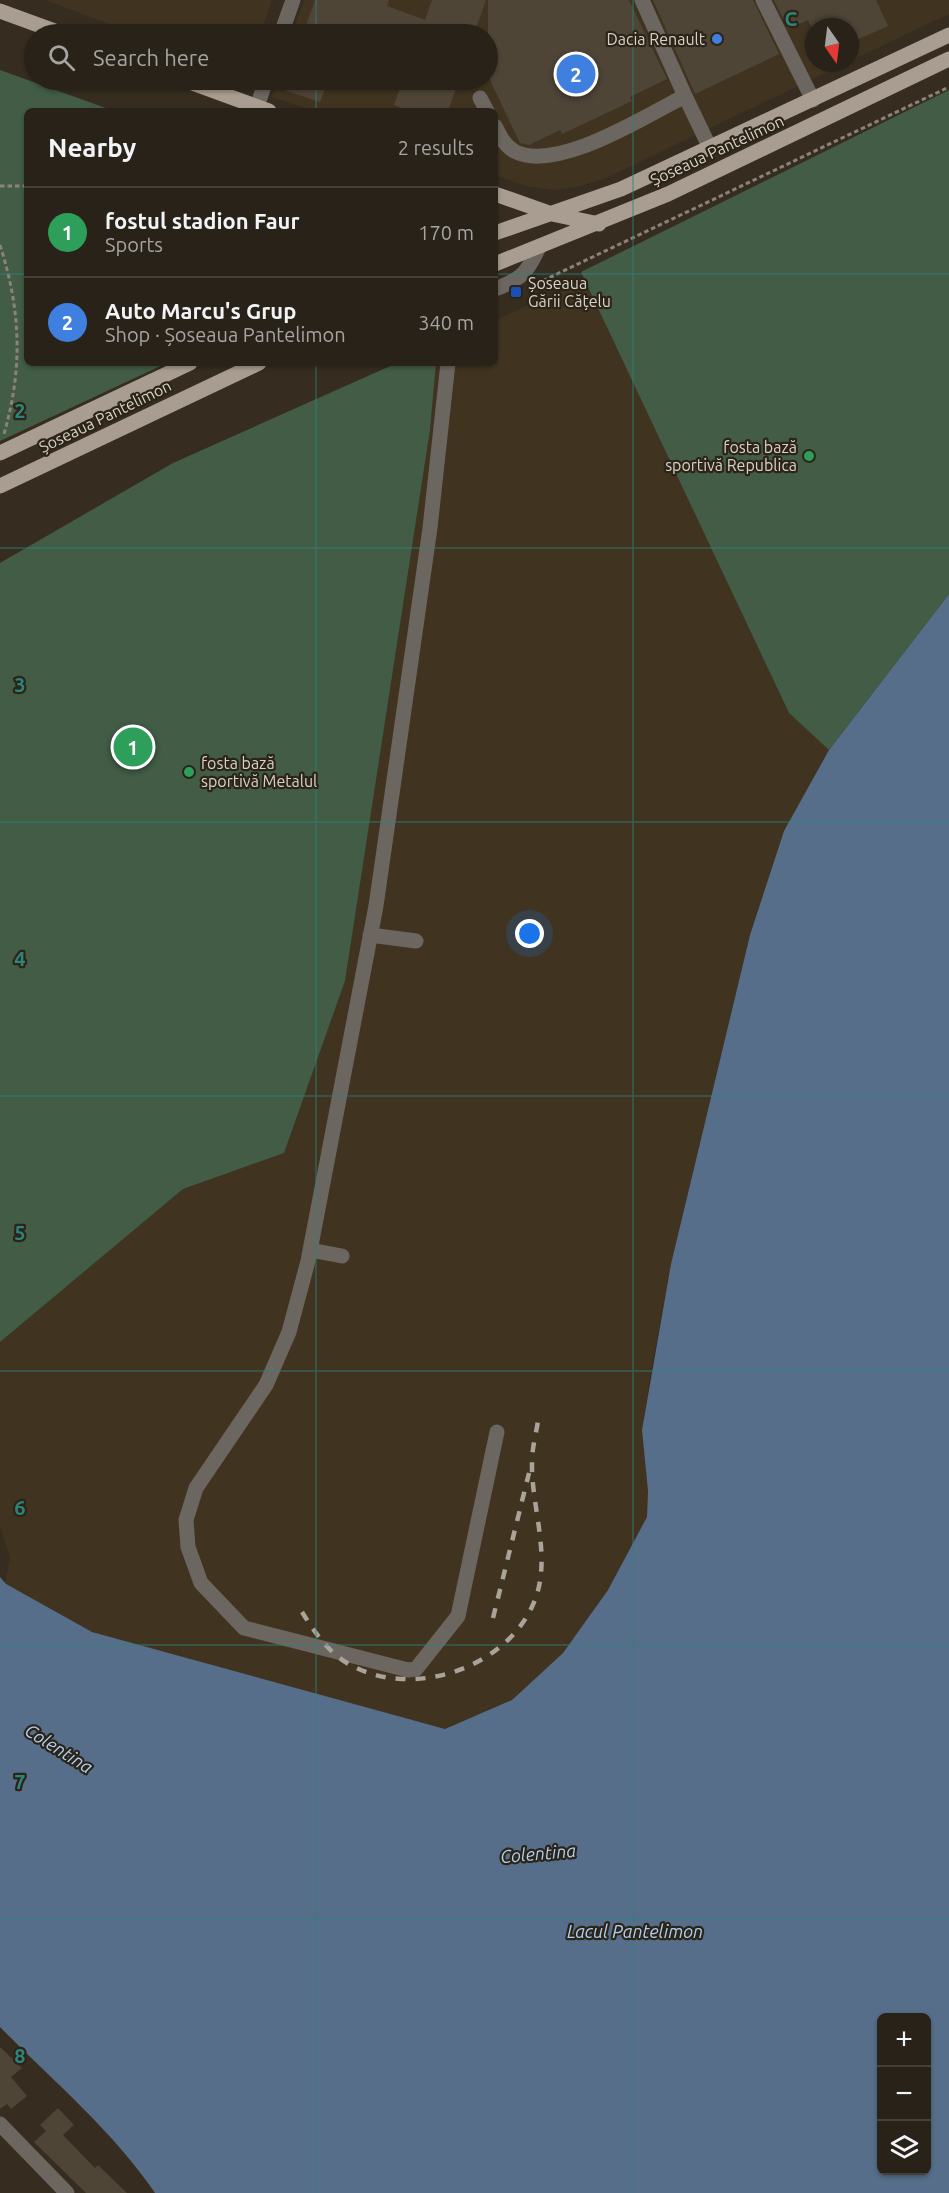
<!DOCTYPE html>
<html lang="en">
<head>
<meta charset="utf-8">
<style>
	:root { --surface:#282218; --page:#302a21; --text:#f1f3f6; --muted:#a5a4a2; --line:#443f37; --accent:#1a73e8 }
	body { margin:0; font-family:Ubuntu,sans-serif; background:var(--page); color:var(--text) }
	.controls { position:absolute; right:18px; bottom:18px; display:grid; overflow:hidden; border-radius:9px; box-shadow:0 2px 4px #0004 }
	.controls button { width:54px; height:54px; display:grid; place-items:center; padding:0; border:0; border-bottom:2px solid var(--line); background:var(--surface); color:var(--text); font:30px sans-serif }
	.compass { position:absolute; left:805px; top:18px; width:54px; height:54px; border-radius:50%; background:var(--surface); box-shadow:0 2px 4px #0004; rotate:166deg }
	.you { position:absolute; left:530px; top:934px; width:21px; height:21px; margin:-15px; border:4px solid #fff; border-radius:50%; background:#1a73e8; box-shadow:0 0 0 9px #1a73e833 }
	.badge { display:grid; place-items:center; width:39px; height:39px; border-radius:50%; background:var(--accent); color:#fff; font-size:20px; font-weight:700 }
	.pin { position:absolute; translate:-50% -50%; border:3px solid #fff; box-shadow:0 2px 6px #0006 }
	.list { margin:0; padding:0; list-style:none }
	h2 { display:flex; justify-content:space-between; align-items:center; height:78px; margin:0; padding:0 24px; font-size:26px }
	h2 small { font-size:20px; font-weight:400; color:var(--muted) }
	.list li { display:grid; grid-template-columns:39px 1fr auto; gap:18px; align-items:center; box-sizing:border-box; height:90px; padding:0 24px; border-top:2px solid var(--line) }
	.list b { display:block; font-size:22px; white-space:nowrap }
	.list p { margin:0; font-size:20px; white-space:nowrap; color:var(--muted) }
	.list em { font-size:20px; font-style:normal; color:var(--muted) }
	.icon { flex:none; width:33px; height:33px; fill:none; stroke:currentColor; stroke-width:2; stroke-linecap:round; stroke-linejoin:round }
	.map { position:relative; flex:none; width:949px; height:2193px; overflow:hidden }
	.search { position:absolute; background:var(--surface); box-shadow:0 2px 4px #0004; left:24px; top:24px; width:474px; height:66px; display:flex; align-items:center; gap:15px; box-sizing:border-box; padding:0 21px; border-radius:33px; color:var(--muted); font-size:22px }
	.panel { position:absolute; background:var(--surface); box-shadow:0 2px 4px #0004; left:24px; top:108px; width:474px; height:258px; border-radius:9px }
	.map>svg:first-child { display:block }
	.built { fill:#403421 }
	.green { fill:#425c46 }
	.water { fill:#566e89; fill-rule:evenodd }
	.building { fill:#4e4537 }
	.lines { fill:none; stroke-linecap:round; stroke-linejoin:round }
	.path { stroke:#8a8379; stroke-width:3; stroke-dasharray:4.5 3; stroke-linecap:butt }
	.minor { stroke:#6c6660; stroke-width:15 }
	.major { stroke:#a89d90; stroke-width:15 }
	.rail { stroke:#a9a399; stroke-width:4.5; stroke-dasharray:10 10; stroke-linecap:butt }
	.grid { fill:none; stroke:#2d847c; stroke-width:1.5; stroke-opacity:0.55 }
	.shop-dot { fill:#3f7fe0; stroke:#2c2417; stroke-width:2 }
	.transit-dot { fill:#1a4fb4; stroke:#2c2417; stroke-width:2 }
	.leisure-dot { fill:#2e9e5b; stroke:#2c2417; stroke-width:2 }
	.labels { text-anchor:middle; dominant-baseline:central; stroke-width:4.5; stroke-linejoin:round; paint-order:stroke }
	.poi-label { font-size:16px; fill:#d8d3ca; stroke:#2c2417; text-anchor:end }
	.street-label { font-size:16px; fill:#d8d3ca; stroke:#2c2417 }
	.water-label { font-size:18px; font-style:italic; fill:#adcff6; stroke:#2c2417 }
	.grid-label { font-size:20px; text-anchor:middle; font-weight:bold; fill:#2d847c; stroke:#2c2417; stroke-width:4.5; stroke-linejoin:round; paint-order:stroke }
</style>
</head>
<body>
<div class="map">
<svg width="949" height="2193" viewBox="0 0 949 2193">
	<rect width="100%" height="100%" fill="#362d20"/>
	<path class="built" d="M45,0H272L260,34H137Z
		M304,0H949V14L850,61V27H814V63H846L604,179L576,187L553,190L526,186L495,175V111H314L272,97L278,80H488V34H292Z
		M586,280L789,713L829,750L784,831L750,935L719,1064L671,1264L651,1371L642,1430L648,1491L647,1517L608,1590L563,1653L512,1700L445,1729L91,1632L5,1584L10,1557L0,1526V1342L183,1189L284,1153L345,981L430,430L436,363H495V320Z"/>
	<path class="green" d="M0,70L114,111H27V363H167L0,441Z
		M949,90V594L829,750L789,713L581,272Z
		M397,363H436L430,430L345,981L284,1153L183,1189L0,1342V563L173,463Z"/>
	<path class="water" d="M949,594V2193H155C113,2131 52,2080 0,2027V1577L6,1584L92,1632L445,1729L512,1700L563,1653L608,1590L647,1517L648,1491L642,1430L671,1264L750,935L784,831L829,750ZM882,2018H926V2170H882Z"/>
	<path class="building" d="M315,0H389L387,6L425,20L432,0H486L474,34H303Z
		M488,0H629L667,79L630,97L632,101L562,134L560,130L529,145L520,143L488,76Z
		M653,0H753L779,54L695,94Z
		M774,0H876L888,26L850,43V27H811L808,20L788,29Z
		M288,80H328L320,102L284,90Z
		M403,80H459L448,111H409L394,105Z
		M0,2047L22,2068L11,2077L27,2096L11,2109L7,2104L0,2109Z
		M58,2108L74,2125L63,2135L95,2168L98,2165L127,2193H86L34,2142L46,2131L40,2125Z"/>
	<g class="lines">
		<path class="path" d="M0,186H27
			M0,245C21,311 23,368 4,434
			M536,284L949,87"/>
		<path class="minor" d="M642,0L685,96
			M763,0L813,100
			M281,34L293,0
			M480,98L487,111
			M257,107L266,80
			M495,126C500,136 504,145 514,151C556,174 647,115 685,96L710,148
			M495,289C522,279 527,273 539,247
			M448,363L430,528L376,906L308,1261L289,1332L266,1385L196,1488L186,1520L188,1547L201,1583L244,1628L408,1670L416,1669L458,1616L497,1432
			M370,935L416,941
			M310,1250L342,1256
			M0,2124L67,2193"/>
		<path class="major" d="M0,11L63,34
			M184,80L269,111
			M495,194L552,214L599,224
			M495,233L621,189L949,35
			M495,264L668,194L949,59
			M0,453L190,363
			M0,486L259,363"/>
		<path class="rail" d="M302,1612C314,1631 327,1651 347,1663C412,1702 514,1667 537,1594C550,1551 531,1505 532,1462C532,1448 536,1434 538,1421
			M493,1618L529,1473"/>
	</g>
	<path class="grid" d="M316,0V34M633,0V2193M316,80V111M0,274H27M495,274H949M316,363V2193M0,548H949M0,822H949M0,1096H949M0,1371H949M0,1645H949M0,1919H949"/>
	<circle class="shop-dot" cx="717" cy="39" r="6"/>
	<rect class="transit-dot" x="510" y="286" width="12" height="12" rx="3"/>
	<g class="leisure-dot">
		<circle cx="809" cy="456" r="6"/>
		<circle cx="189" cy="772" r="6"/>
	</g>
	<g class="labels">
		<g class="poi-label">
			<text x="705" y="39">Dacia Renault</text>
			<text x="528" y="283" text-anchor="start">Șoseaua<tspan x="528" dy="18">Gării Cățelu</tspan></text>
			<text x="797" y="447">fosta bază<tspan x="797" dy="18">sportivă Republica</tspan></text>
			<text x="201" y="763" text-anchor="start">fosta bază<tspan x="201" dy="18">sportivă Metalul</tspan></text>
		</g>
		<g class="street-label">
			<text transform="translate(717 150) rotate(-25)">Șoseaua Pantelimon</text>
			<text transform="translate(105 416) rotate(-26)">Șoseaua Pantelimon</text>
		</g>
		<g class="water-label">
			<text transform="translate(59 1748) rotate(32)">Colentina</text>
			<text transform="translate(538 1853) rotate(-5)">Colentina</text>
			<text x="635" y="1931">Lacul Pantelimon</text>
		</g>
	</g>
	<g class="grid-label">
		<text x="791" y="26">C</text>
		<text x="20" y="418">2</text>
		<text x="20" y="692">3</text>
		<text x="20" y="966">4</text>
		<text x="20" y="1240">5</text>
		<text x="20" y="1515">6</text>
		<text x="20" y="1789">7</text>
		<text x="20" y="2063">8</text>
	</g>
</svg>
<div class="controls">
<button>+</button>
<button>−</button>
<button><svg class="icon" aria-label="layers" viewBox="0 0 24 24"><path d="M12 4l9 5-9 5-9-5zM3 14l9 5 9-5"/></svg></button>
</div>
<svg class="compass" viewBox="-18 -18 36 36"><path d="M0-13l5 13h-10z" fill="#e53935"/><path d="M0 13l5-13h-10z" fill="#a5a4a2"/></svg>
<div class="you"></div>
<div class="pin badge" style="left:133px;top:747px;background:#2e9e5b">1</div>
<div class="pin badge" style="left:576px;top:74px;background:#3f7fe0">2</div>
<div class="search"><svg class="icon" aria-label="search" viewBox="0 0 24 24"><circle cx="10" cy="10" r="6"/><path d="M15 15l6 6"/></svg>Search here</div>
<section class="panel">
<h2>Nearby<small>2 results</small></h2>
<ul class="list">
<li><span class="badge" style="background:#2e9e5b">1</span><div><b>fostul stadion Faur</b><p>Sports</p></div><em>170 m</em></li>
<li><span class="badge" style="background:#3f7fe0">2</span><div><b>Auto Marcu's Grup</b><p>Shop · Șoseaua Pantelimon</p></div><em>340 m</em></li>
</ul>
</section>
</div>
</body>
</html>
